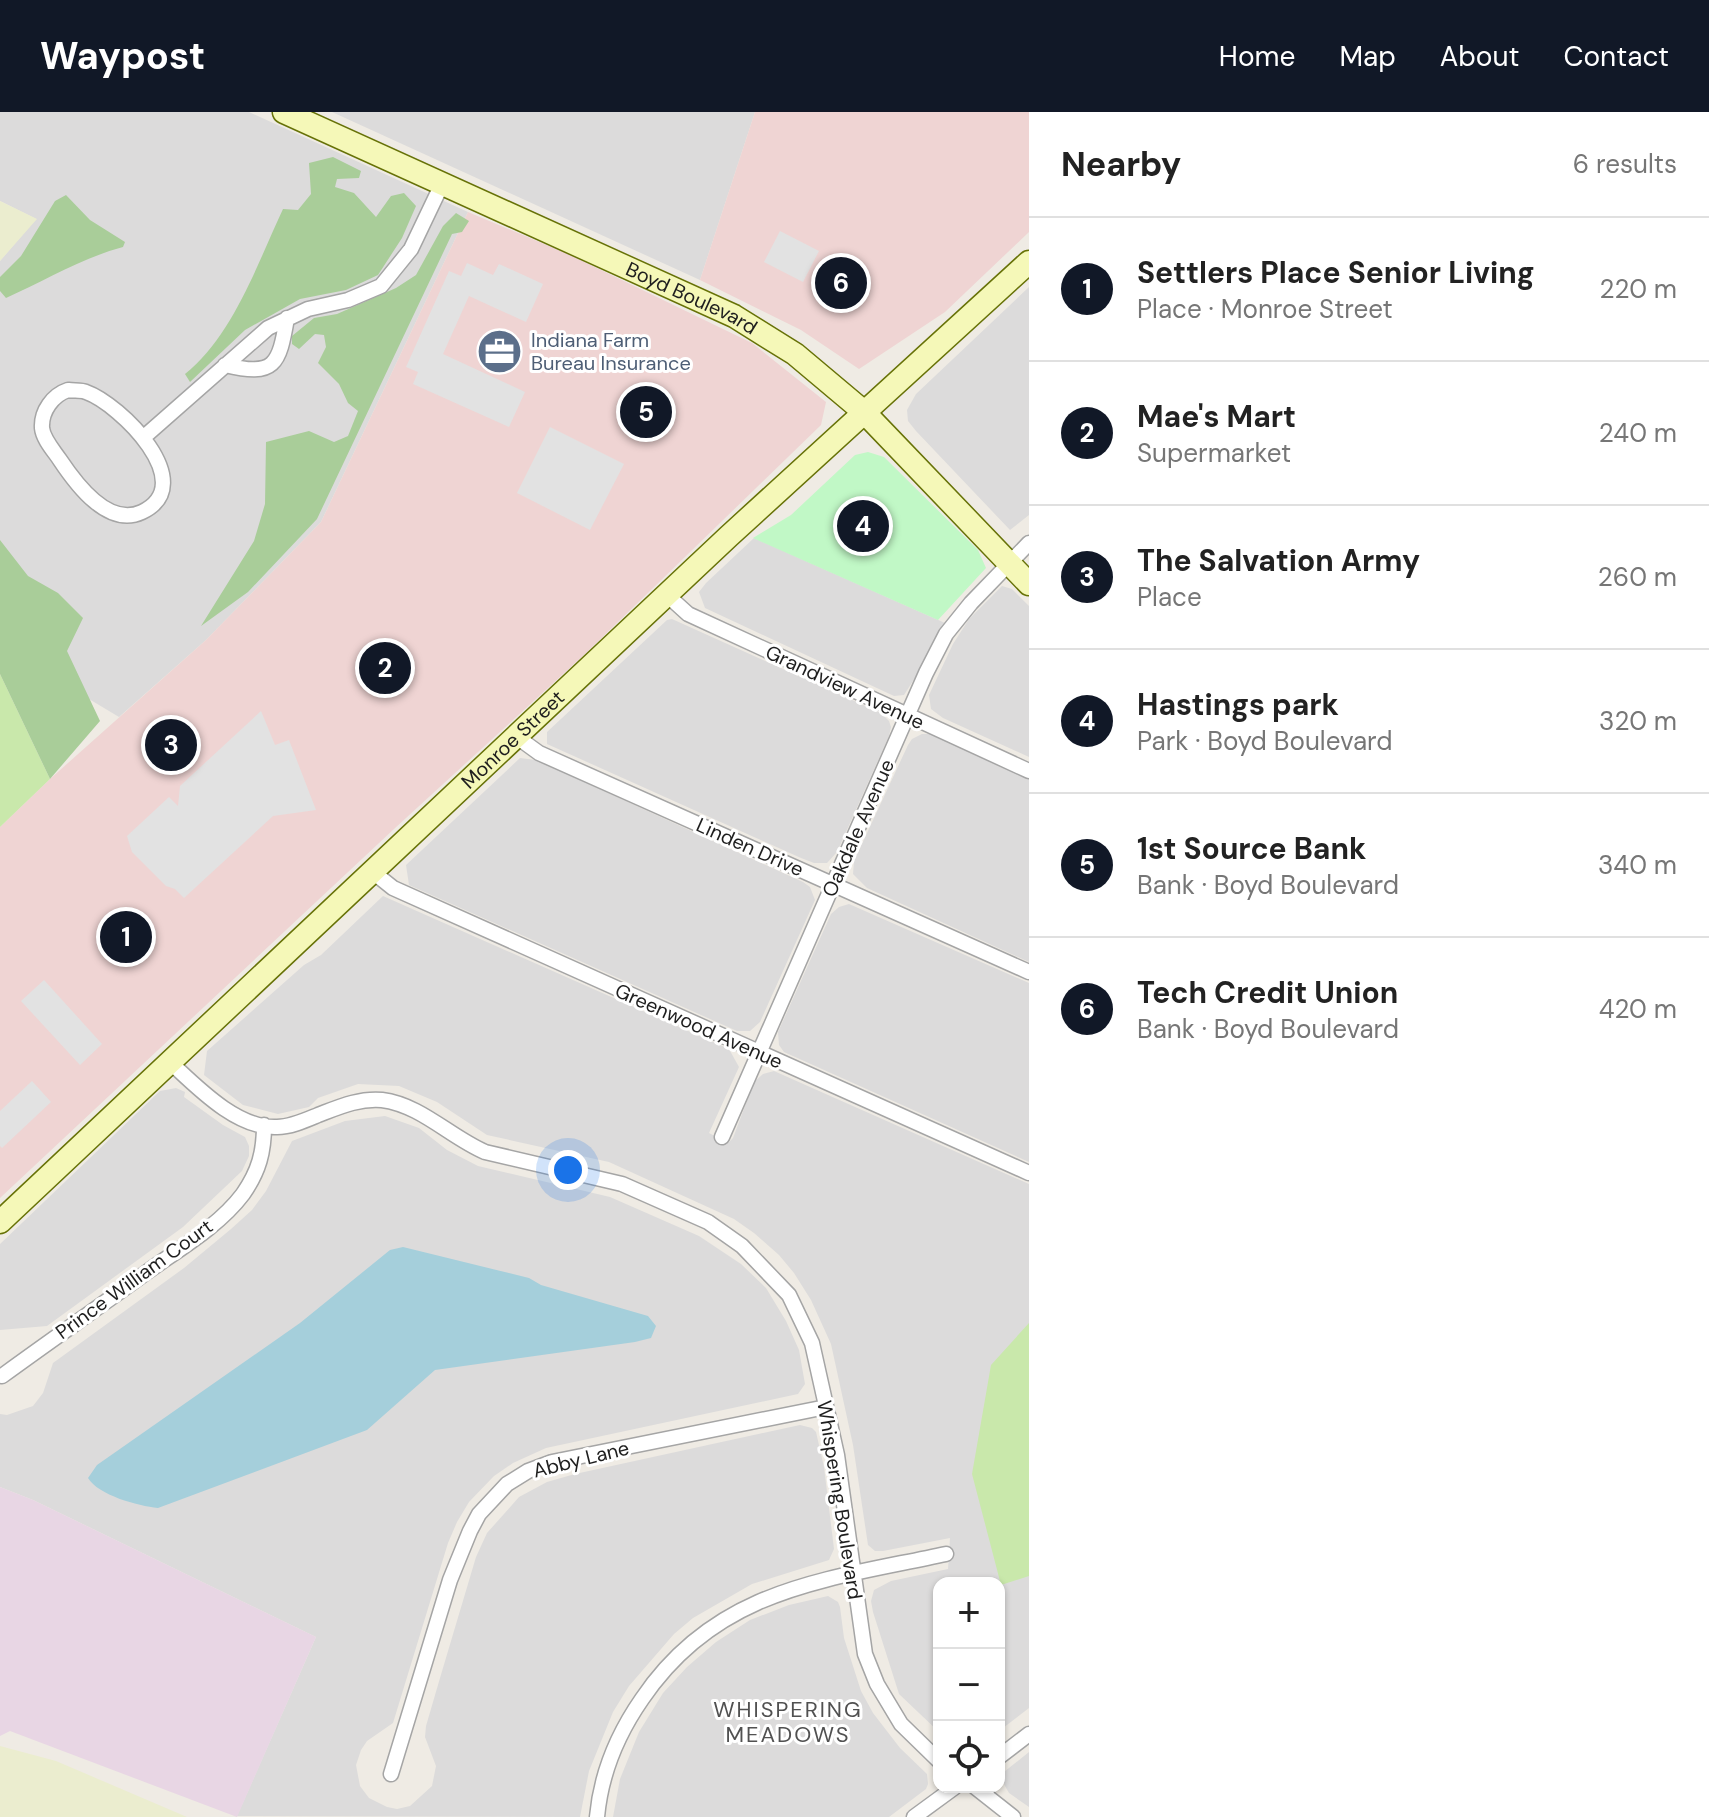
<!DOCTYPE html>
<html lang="en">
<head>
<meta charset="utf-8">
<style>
	:root { --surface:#fff; --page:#f6f6f6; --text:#222; --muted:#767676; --line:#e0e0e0; --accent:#111827 }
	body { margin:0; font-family:"DM Sans",sans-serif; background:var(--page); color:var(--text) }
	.controls { position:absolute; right:24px; bottom:24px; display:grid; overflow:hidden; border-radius:16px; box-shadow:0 2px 6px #0004 }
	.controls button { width:72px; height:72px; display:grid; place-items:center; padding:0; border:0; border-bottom:2px solid var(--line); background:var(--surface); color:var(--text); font:40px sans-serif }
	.you { position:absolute; left:568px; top:1058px; width:28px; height:28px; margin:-20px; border:6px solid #fff; border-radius:50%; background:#1a73e8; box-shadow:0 0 0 12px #1a73e833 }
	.badge { display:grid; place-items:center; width:52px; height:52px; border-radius:50%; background:var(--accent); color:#fff; font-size:26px; font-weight:700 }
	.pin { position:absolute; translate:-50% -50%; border:4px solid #fff; box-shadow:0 2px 8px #0006 }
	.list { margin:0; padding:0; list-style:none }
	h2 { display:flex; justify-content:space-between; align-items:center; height:104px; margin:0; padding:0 32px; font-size:34px }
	h2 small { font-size:26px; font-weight:400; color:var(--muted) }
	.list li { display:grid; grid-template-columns:52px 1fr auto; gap:24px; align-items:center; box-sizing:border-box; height:144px; padding:0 32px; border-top:2px solid var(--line) }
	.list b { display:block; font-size:30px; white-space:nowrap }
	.list p { margin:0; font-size:26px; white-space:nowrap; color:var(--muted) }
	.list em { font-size:26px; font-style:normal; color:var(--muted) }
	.icon { flex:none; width:44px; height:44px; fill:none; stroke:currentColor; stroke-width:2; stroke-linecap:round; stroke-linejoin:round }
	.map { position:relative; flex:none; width:1029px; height:1705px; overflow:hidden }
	header { display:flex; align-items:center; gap:48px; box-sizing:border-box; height:112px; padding:0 40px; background:var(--accent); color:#fff }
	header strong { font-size:38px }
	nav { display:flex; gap:44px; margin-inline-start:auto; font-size:28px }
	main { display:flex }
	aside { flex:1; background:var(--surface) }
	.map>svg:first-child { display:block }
	.residential { fill:#dcdbdb }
	.commercial { fill:#efd4d3 }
	.industrial { fill:#e8d6e4 }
	.farmland { fill:#ebedcf }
	.grass { fill:#c9e8ab }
	.forest { fill:#a9cd99 }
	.park { fill:#c1f8c6 }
	.parking { fill:#e2e2e2 }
	.water { fill:#a5cfdb }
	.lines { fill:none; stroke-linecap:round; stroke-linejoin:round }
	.street-casing { stroke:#a5a5a5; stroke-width:17 }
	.secondary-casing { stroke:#677207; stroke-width:25 }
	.street { stroke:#fff; stroke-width:14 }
	.secondary { stroke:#f5f8b8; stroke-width:22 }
	.labels { text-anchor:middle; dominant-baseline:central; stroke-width:6; stroke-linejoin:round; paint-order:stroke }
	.street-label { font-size:20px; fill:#1e1e1e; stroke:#fff }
	.service-label { font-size:20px; fill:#4e5e75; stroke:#fff; text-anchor:start }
	.neighbourhood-label { font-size:22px; letter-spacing:2px; fill:#515151; stroke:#fff }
</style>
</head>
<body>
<header>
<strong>Waypost</strong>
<nav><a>Home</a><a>Map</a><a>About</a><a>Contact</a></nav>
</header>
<main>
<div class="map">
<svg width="1029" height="1705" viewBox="0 0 1029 1705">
	<rect width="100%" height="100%" fill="#efebe4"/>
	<path class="residential" d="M0,0H249L468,100L321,410L206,528L119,605L74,578L0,468V149L36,107L0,89Z
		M332,0H755L700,168Z
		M1029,175V403L1010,418L916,319L908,309L907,298L916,282Z
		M754,426L945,511L936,533L904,583L894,584L705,496L699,480L706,471Z
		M1002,474L1012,477L1029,494V645L943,606L931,597L929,583L953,532L969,507Z
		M672,507L881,601L889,609L891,615L889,624L837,740L827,751H814L801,746L547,632V620L667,508Z
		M922,622H930L1029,667V850L867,776L853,762L854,749L908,633L912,627Z
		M520,646L536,648L803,770L810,775L815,788L760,910L750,919H737L409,773L406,753Z
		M383,784L729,937L739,955L709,1021L728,1031L733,1026L754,970L763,962L774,959L1029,1072V1596L999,1619V1471H939V1620L899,1582L873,1500L871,1489L874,1478L891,1469L948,1457L950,1426L883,1439H875L868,1433L853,1333L831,1232L811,1188L794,1161L779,1143L754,1121L734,1107L609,1050L487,1023L437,990L399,974L358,972L318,986L309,995L278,1002L243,993L204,963L207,939L304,853L321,843Z
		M849,792L1029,871V1050L784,940L779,933L778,920L831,802L839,795Z
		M176,976L185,980L184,985L223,1013L245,1025L249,1034V1044L242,1059L183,1115L47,1214L0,1218V1132L160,979Z
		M385,1004L419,1016L447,1038L478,1054L610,1085L699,1124L741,1152L766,1176L786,1209L799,1238L805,1272L798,1282L546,1336L513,1351L494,1364L469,1390L457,1410L448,1431L393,1611L367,1629L361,1638L356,1653L360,1674L369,1686L387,1695L397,1697L410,1694L432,1674L436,1654L425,1625L426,1614L440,1566L476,1445L487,1421L519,1385L547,1370L575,1362L800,1313L812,1316L816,1320L824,1355L834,1437L829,1448L752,1472L693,1506L674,1522L629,1574L613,1600L589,1659L580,1705L237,1704L316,1525L33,1388L0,1375V1302L7,1303L33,1294L43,1281L53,1251L184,1156L231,1117L252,1098L266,1079L292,1029L345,1009Z
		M828,1484L838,1490L840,1495L844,1526L861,1579L873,1601L900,1636L927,1662L928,1672L926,1677L889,1705H613L620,1667L639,1620L663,1581L687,1555L716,1530L750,1508L789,1493Z
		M1029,1640V1695L1009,1681L1001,1667L1004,1660Z"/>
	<path class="commercial" d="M755,0H1029V120L945,200L859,257L801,218L700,168Z
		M468,100L568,142L752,231L826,290L821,313L585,542L394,717L0,1086V715L50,667L206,528L321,410Z"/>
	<path class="industrial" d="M0,1375L33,1388L316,1525L237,1705L10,1619L0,1624Z"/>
	<path class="farmland" d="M0,89L37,107L0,149Z
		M0,1634L56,1649L187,1705H0Z"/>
	<path class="grass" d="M0,562L50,667L0,715Z
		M1029,1211V1464L1001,1473L972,1362L991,1253Z"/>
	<path class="forest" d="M333,45L361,59L359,66L337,67L335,75L354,81L376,105L391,84L404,81L416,94L402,126L378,163L346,178L300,187L245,218L190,270L185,262C233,224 258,150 283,97L298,98L311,82L309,51Z
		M66,83L90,108L125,130L123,135C82,146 44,169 6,186L0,179V165L21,144L55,89Z
		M456,101L469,109L462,120L452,122L317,407L248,480L201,514L254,429L265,392L266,330L309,319L334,330L348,324L358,299L348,291L339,272L318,251L326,235L324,223L315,222L299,237L292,232V224L314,206L337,202L396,176L416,163L443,114Z
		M0,428L28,464L58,481L83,506L67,539L100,609L50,667L0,562Z"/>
	<path class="park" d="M868,340L884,345L978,438L986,456L938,508L753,426L791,403L855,343Z"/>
	<path class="parking" d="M780,119L819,139L803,170L764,150Z
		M467,151L493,163L499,152L543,172L526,210L469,184L443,242L525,280L509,315L413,272L418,260L406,255L449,159L461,164Z
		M550,315L624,352L590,418L517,381Z
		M261,599L275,633L289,628L316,698L273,704L184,786L175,777L166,774L132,740L127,724L169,685L178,694L180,674Z
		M44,868L102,932L80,953L21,889Z
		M32,969L51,990L2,1036L0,1034V999Z"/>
	<path class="water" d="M403,1135L529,1166L541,1173L648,1204L656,1214L651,1226L635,1230L435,1258L367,1318L158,1396C138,1394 98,1383 88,1366L97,1353L300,1211L390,1138Z"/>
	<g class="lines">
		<defs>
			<path id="street" d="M225,253C275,265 279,253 287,206
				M68,278C74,279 81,278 86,280C120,292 201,372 142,400C108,416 76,372 60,348C54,339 43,327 42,316C41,299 53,283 68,278Z
				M144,325L268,216L308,197L348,188L381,174L411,137L442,72
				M667,483L688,502L1029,659
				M517,625L539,641L1029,860
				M373,760L393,776L1029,1061
				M170,950C197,975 237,1017 277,1015C291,1015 306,1008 318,1003C339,995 359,986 382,988C421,993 450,1025 485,1040L622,1072L708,1110L742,1134L789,1183L812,1231L837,1343L865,1542L877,1572L901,1612L939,1649
				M722,1025L926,561L946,522L971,491L1029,431
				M2,1264C50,1229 99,1195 147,1160C179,1137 219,1114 243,1082C259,1059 264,1040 264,1013
				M999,1645L1029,1622
				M391,1662L450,1468L470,1419L479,1402L507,1372L528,1359L552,1350L826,1295
				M975,1675L1013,1705
				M597,1705C601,1661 617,1623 642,1587C717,1476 826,1468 946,1442
				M914,1705L955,1675"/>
			<g id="secondary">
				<path id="s1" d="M284,0L734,204L795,242L864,300L1029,472"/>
				<path id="s2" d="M0,1110L729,424L1029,150"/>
			</g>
		</defs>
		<use href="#street" class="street-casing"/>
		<use href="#secondary" class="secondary-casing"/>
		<use href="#street" class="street"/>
		<use href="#secondary" class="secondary"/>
	</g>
	<defs>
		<symbol id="office-disc" viewBox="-11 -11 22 22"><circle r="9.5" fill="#5c6f8a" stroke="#fff"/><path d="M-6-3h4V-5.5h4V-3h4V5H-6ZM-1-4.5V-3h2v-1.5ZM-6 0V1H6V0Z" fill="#fff"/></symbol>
	</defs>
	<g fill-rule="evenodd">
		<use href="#office-disc" x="474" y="214" width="51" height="51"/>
	</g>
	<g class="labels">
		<g class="street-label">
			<text stroke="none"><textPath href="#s1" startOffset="448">Boyd Boulevard</textPath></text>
			<text transform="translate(845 575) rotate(25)">Grandview Avenue</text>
			<text stroke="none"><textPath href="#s2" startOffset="704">Monroe Street</textPath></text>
			<text transform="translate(858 716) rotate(-66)">Oakdale Avenue</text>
			<text transform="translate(750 735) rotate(24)">Linden Drive</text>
			<text transform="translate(699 914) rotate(24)">Greenwood Avenue</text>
			<text transform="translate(134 1167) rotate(-36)">Prince William Court</text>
			<text transform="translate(581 1347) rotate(-14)">Abby Lane</text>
			<text transform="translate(840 1388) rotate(81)">Whispering Boulevard</text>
		</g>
		<g class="service-label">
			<text x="531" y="228">Indiana Farm<tspan x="531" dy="23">Bureau Insurance</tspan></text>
		</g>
		<g class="neighbourhood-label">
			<text x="788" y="1597">WHISPERING<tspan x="788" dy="25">MEADOWS</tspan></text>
		</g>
	</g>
</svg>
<div class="controls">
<button>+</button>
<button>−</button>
<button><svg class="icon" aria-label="locate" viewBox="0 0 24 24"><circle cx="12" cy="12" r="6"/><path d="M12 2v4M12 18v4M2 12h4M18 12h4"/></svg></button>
</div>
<div class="you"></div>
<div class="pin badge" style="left:126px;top:825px">1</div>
<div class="pin badge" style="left:385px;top:556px">2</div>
<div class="pin badge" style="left:171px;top:633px">3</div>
<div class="pin badge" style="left:863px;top:414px">4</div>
<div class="pin badge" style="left:646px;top:300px">5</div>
<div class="pin badge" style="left:841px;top:171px">6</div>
</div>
<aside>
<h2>Nearby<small>6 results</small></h2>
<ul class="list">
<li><span class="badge">1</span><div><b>Settlers Place Senior Living</b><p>Place · Monroe Street</p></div><em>220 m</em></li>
<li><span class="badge">2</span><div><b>Mae's Mart</b><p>Supermarket</p></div><em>240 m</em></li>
<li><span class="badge">3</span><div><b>The Salvation Army</b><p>Place</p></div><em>260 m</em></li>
<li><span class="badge">4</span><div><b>Hastings park</b><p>Park · Boyd Boulevard</p></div><em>320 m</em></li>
<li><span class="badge">5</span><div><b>1st Source Bank</b><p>Bank · Boyd Boulevard</p></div><em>340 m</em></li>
<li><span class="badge">6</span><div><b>Tech Credit Union</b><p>Bank · Boyd Boulevard</p></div><em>420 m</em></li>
</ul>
</aside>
</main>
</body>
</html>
